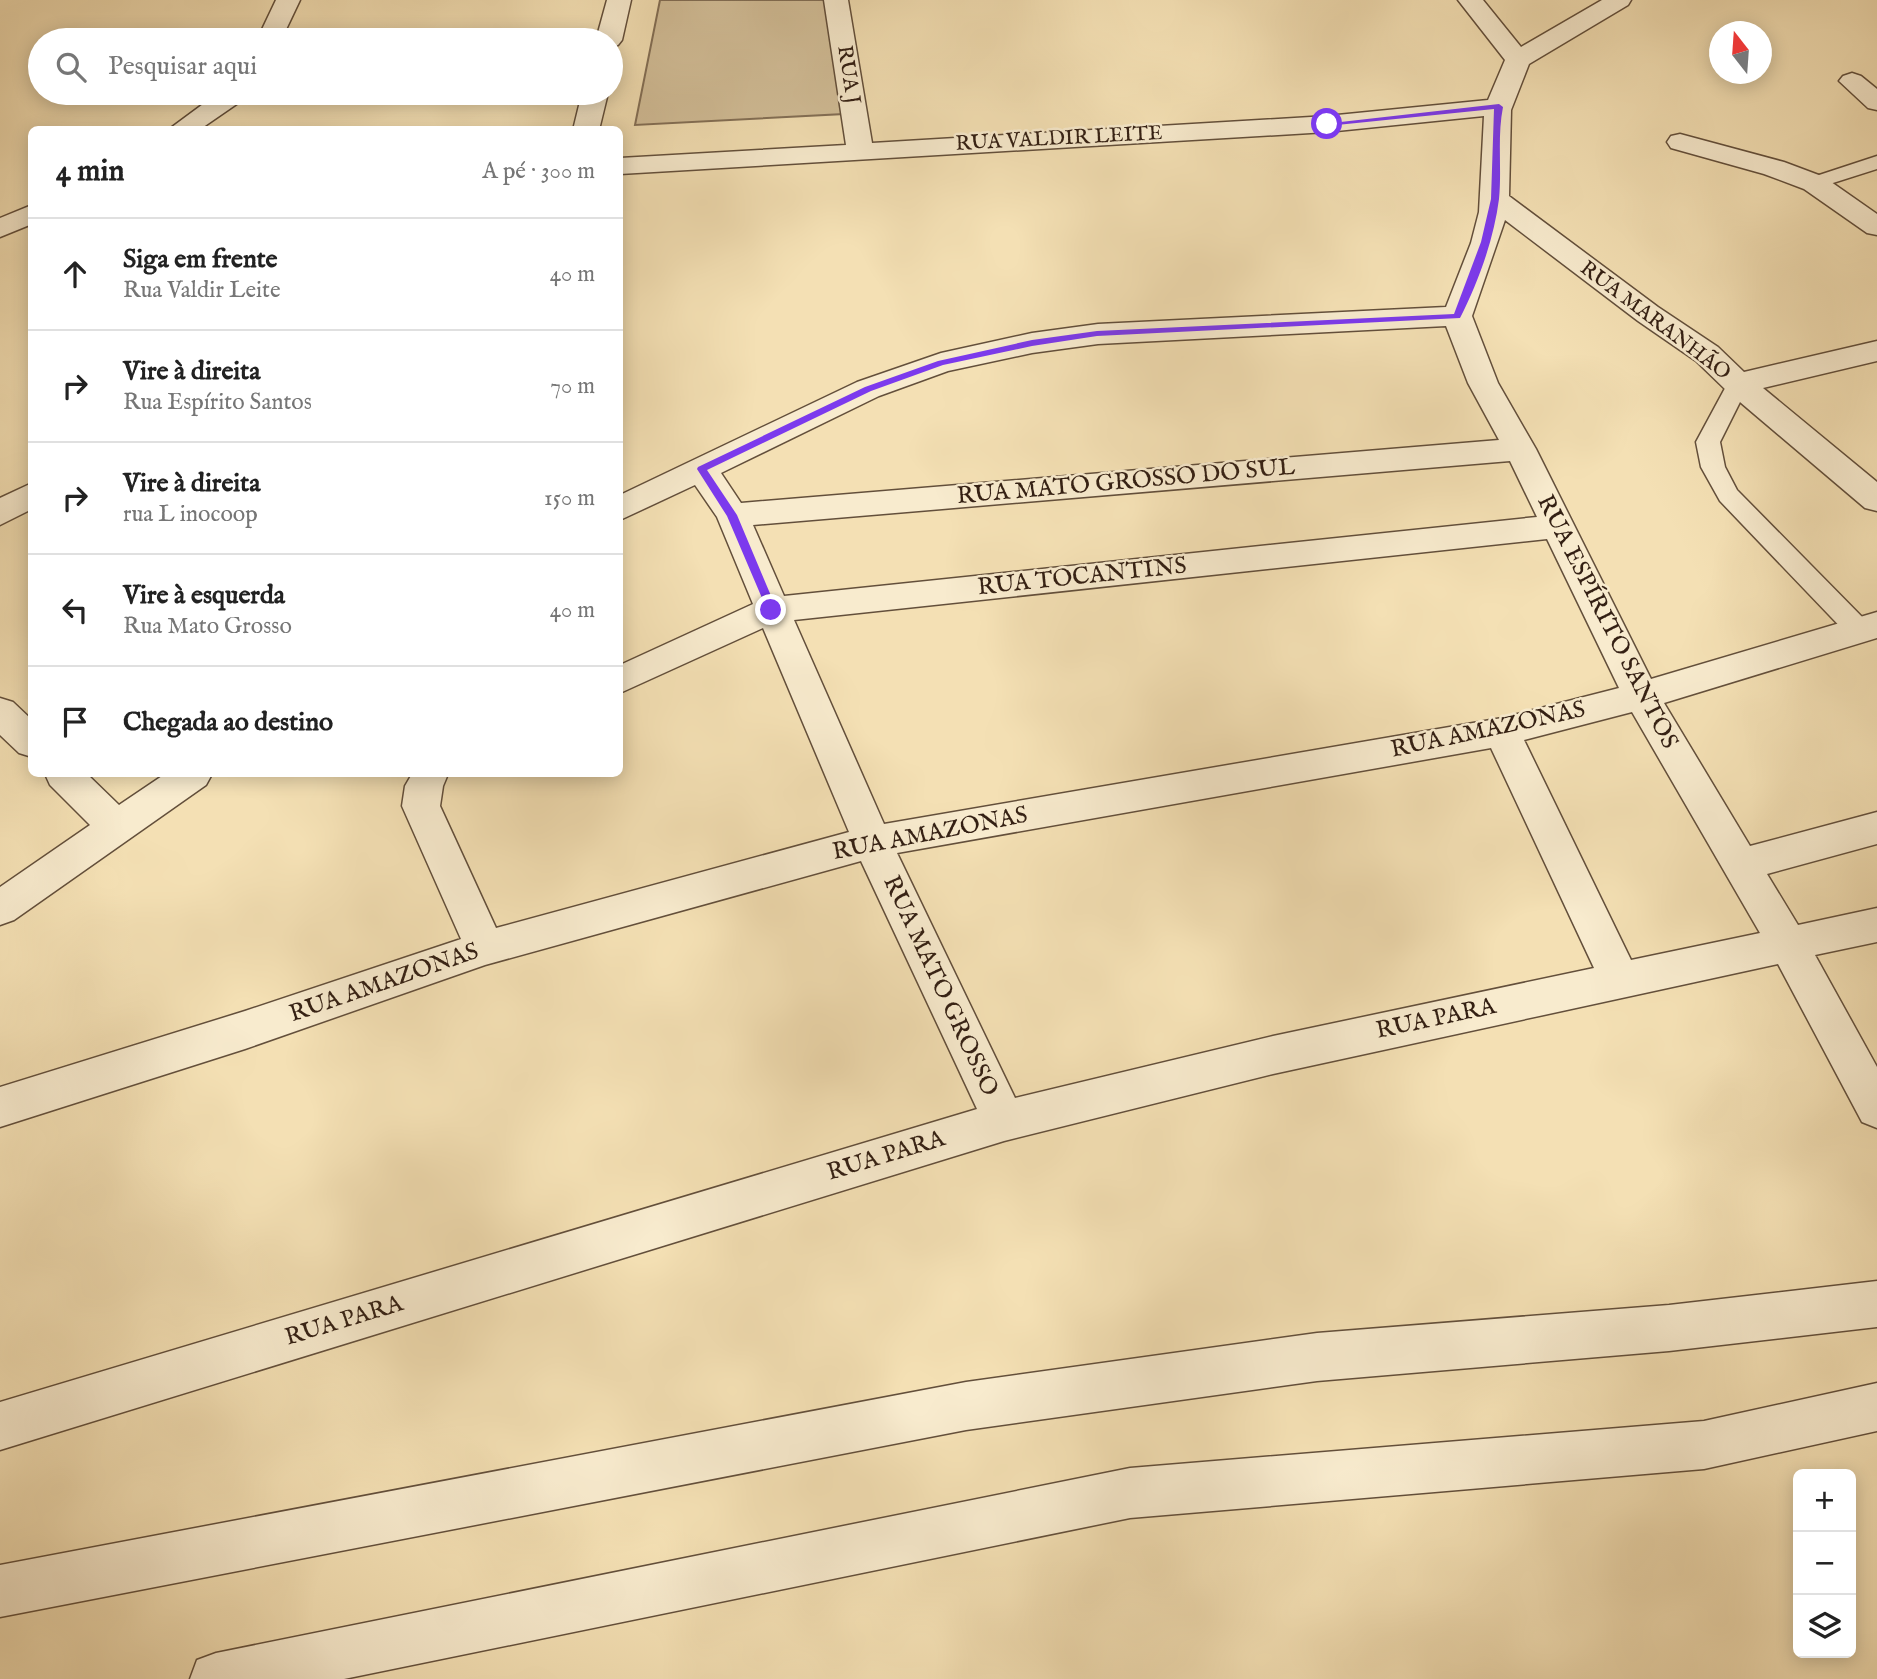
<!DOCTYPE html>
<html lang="pt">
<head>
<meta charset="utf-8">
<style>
	:root { --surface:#fff; --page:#f6f6f6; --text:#222; --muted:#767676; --line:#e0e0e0 }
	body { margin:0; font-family:"IM FELL English",serif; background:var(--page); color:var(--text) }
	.controls { position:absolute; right:21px; bottom:21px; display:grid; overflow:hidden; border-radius:10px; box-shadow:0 4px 18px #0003 }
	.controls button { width:63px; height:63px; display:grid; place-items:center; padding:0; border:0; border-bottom:2px solid var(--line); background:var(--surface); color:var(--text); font:35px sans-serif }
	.compass { position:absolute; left:1709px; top:21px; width:63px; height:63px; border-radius:50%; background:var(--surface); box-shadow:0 4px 18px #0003; rotate:343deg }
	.stop { position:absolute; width:21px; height:21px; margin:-16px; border:5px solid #7c3aed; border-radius:50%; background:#fff }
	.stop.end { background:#7c3aed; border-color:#fff; box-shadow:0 2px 7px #0008 }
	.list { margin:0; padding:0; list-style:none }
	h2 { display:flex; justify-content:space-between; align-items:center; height:91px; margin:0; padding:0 28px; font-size:30px }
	h2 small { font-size:23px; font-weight:400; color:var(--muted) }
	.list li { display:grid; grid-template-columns:46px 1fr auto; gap:21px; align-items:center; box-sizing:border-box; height:112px; padding:0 28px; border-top:2px solid var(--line) }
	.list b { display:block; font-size:26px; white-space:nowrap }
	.list p { margin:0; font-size:23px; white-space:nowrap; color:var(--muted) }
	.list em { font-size:23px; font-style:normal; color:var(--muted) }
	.icon { flex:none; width:38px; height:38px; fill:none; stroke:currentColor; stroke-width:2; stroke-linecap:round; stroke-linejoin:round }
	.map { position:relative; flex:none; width:1877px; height:1679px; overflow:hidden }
	.search { position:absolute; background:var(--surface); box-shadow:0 4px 18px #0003; left:28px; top:28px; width:595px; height:77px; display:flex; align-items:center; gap:18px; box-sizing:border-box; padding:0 24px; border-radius:38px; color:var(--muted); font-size:26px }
	.panel { position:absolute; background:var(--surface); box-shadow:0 4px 18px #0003; left:28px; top:126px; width:595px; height:651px; border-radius:10px }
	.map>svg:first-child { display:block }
	.green { fill:#d3bf99; stroke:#836f56; stroke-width:2 }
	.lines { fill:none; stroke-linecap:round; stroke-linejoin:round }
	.service-casing { stroke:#634f3b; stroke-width:3 }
	.minor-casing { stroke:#634f3b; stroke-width:3 }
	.service { fill:#f8ebce; fill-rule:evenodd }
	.minor { fill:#f8ebce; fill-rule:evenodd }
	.route { fill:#7c3aed }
	.labels { text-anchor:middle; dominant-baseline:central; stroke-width:5; stroke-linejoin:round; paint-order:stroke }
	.far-street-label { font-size:21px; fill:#331f13; stroke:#f8ebce }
	.street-label { font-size:24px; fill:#331f13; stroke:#f8ebce }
</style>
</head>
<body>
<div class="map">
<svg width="1877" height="1679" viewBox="0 0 1877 1679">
	<rect width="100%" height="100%" fill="#f4e0b4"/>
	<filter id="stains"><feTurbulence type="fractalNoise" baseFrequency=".00286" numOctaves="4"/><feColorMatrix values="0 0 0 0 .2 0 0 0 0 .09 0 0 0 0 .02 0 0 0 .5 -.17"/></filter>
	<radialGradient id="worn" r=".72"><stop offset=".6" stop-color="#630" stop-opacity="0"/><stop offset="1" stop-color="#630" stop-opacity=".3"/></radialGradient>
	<path class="green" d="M660,0H830L844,114L635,125Z"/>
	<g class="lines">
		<defs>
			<path id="service" d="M1877,156V169L1814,189L1807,187L1804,183L1807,179Z
				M1738,377L1746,379L1749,384L1720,442L1725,467L1737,490L1870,625L1874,632L1870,639L1861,641L1852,639L1720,501L1701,467L1696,442L1730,379Z"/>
			<path id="minor" d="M276,0H300L281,40H257Z
				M607,0H631L622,40L618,45L611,47V40H596Z
				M824,0H848L872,143L1327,116L1488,100L1505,60L1458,0H1483L1521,47L1602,0H1631L1628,5L1529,64L1511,110L1509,196L1658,307L1718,347L1744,372L1877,341V361L1763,388L1877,482V511L1865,508L1727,391L1696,361L1638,321L1505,220L1472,316L1498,383L1536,449L1651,679L1877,612V638L1664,703L1750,846L1877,812V844L1767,874L1798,925L1877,908V942L1815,955L1877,1067V1128L1862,1122L1778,964L1273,1074L1004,1141L0,1450V1402L977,1109L861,861L485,965L245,1049L0,1127V1087L245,1011L461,939L402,806L405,786L412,774H448L443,786L440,806L496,928L849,832L763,628L620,693V665L753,604L717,517L695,485L620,520V495L857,382L941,353L1032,333L1098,324L1446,307L1471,243L1479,212L1484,116L1327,132L620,174V158L846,145ZM1446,326L1468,383L1499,440L741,503L721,473L879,396L948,371L1032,353L1098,344ZM1510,461L1537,517L784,596L753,525ZM1547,539L1619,688L1502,718L884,824L794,620ZM1632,712L1760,933L1631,960L1524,740ZM1491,748L1594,968L1273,1036L1015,1098L897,853Z
				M1852,73L1861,76L1877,89V110L1868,108L1839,81L1843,76Z
				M218,93H248L244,99L199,130H168Z
				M582,93H608L599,130H573Z
				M1680,134L1784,162L1824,177L1877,214V235L1867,233L1804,189L1764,174L1671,148L1667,142L1671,136Z
				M32,205V224L0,237V218Z
				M32,483V509L0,525V498Z
				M0,698L13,702L32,720V757L19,753L0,735Z
				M45,774H87L119,805L165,774H212L206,785L14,920L0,925V887L90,825L50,785Z
				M1877,1281V1327L1669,1351L1317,1381L966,1430L0,1617V1565L966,1382L1317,1333L1669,1305Z
				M1877,1383V1431L1704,1469L1130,1518L344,1679H190L197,1660L216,1653L1130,1468L1704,1421Z"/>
		</defs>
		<use href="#service" class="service-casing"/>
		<use href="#minor" class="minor-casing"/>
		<use href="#service" class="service"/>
		<use href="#minor" class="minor"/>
	</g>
	<path class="route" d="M1499,104L1503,107C1497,137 1502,168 1499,199C1494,239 1478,283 1460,318L1097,336L1032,346L943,365L871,391L707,470L737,515L777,610L775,612H768L727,516L697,469L698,467L865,387L938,361L1032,340L1097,331L1454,314L1481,242L1491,199L1494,109L1327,126L1323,124Z"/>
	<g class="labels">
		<g class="far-street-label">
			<text transform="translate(848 75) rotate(81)">RUA J</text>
			<text transform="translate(1059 139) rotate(-3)">RUA VALDIR LEITE</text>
			<text transform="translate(1655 321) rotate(37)">RUA MARANHÃO</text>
		</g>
		<g class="street-label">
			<text transform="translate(1126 482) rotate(-5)">RUA MATO GROSSO DO SUL</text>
			<text transform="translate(1082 577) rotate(-6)">RUA TOCANTINS</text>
			<text transform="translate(1607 622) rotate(63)">RUA ESPÍRITO SANTOS</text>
			<text transform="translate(1488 730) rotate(-12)">RUA AMAZONAS</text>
			<text transform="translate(930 834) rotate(-11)">RUA AMAZONAS</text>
			<text transform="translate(384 983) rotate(-19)">RUA AMAZONAS</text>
			<text transform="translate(940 986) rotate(65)">RUA MATO GROSSO</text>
			<text transform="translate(1436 1019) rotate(-12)">RUA PARA</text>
			<text transform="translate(886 1156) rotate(-17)">RUA PARA</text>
			<text transform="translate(344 1321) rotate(-17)">RUA PARA</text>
		</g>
	</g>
	<rect width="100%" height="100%" filter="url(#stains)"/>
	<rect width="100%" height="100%" fill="url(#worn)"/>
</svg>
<div class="controls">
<button>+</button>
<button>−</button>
<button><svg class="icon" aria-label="layers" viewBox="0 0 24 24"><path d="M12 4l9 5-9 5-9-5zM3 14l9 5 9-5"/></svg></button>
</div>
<svg class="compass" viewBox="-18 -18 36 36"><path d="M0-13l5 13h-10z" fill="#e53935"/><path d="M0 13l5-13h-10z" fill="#767676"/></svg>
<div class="stop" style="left:1327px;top:124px"></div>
<div class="stop end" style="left:771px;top:610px"></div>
<div class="search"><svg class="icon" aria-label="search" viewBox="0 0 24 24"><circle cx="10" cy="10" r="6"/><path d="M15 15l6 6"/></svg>Pesquisar aqui</div>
<section class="panel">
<h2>4 min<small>A pé · 300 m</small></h2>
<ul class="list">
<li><svg class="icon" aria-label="ahead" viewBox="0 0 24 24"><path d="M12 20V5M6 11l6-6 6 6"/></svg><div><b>Siga em frente</b><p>Rua Valdir Leite</p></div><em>40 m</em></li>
<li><svg class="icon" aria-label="right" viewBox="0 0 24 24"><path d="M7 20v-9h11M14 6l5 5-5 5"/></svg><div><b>Vire à direita</b><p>Rua Espírito Santos</p></div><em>70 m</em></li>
<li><svg class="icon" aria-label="right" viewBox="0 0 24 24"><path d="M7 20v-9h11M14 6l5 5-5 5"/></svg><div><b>Vire à direita</b><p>rua L inocoop</p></div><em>150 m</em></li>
<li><svg class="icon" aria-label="left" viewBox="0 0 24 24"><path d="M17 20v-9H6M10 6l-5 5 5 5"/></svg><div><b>Vire à esquerda</b><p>Rua Mato Grosso</p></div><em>40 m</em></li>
<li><svg class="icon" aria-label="arrive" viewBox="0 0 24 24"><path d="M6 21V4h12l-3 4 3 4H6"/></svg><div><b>Chegada ao destino</b></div></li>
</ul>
</section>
</div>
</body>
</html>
